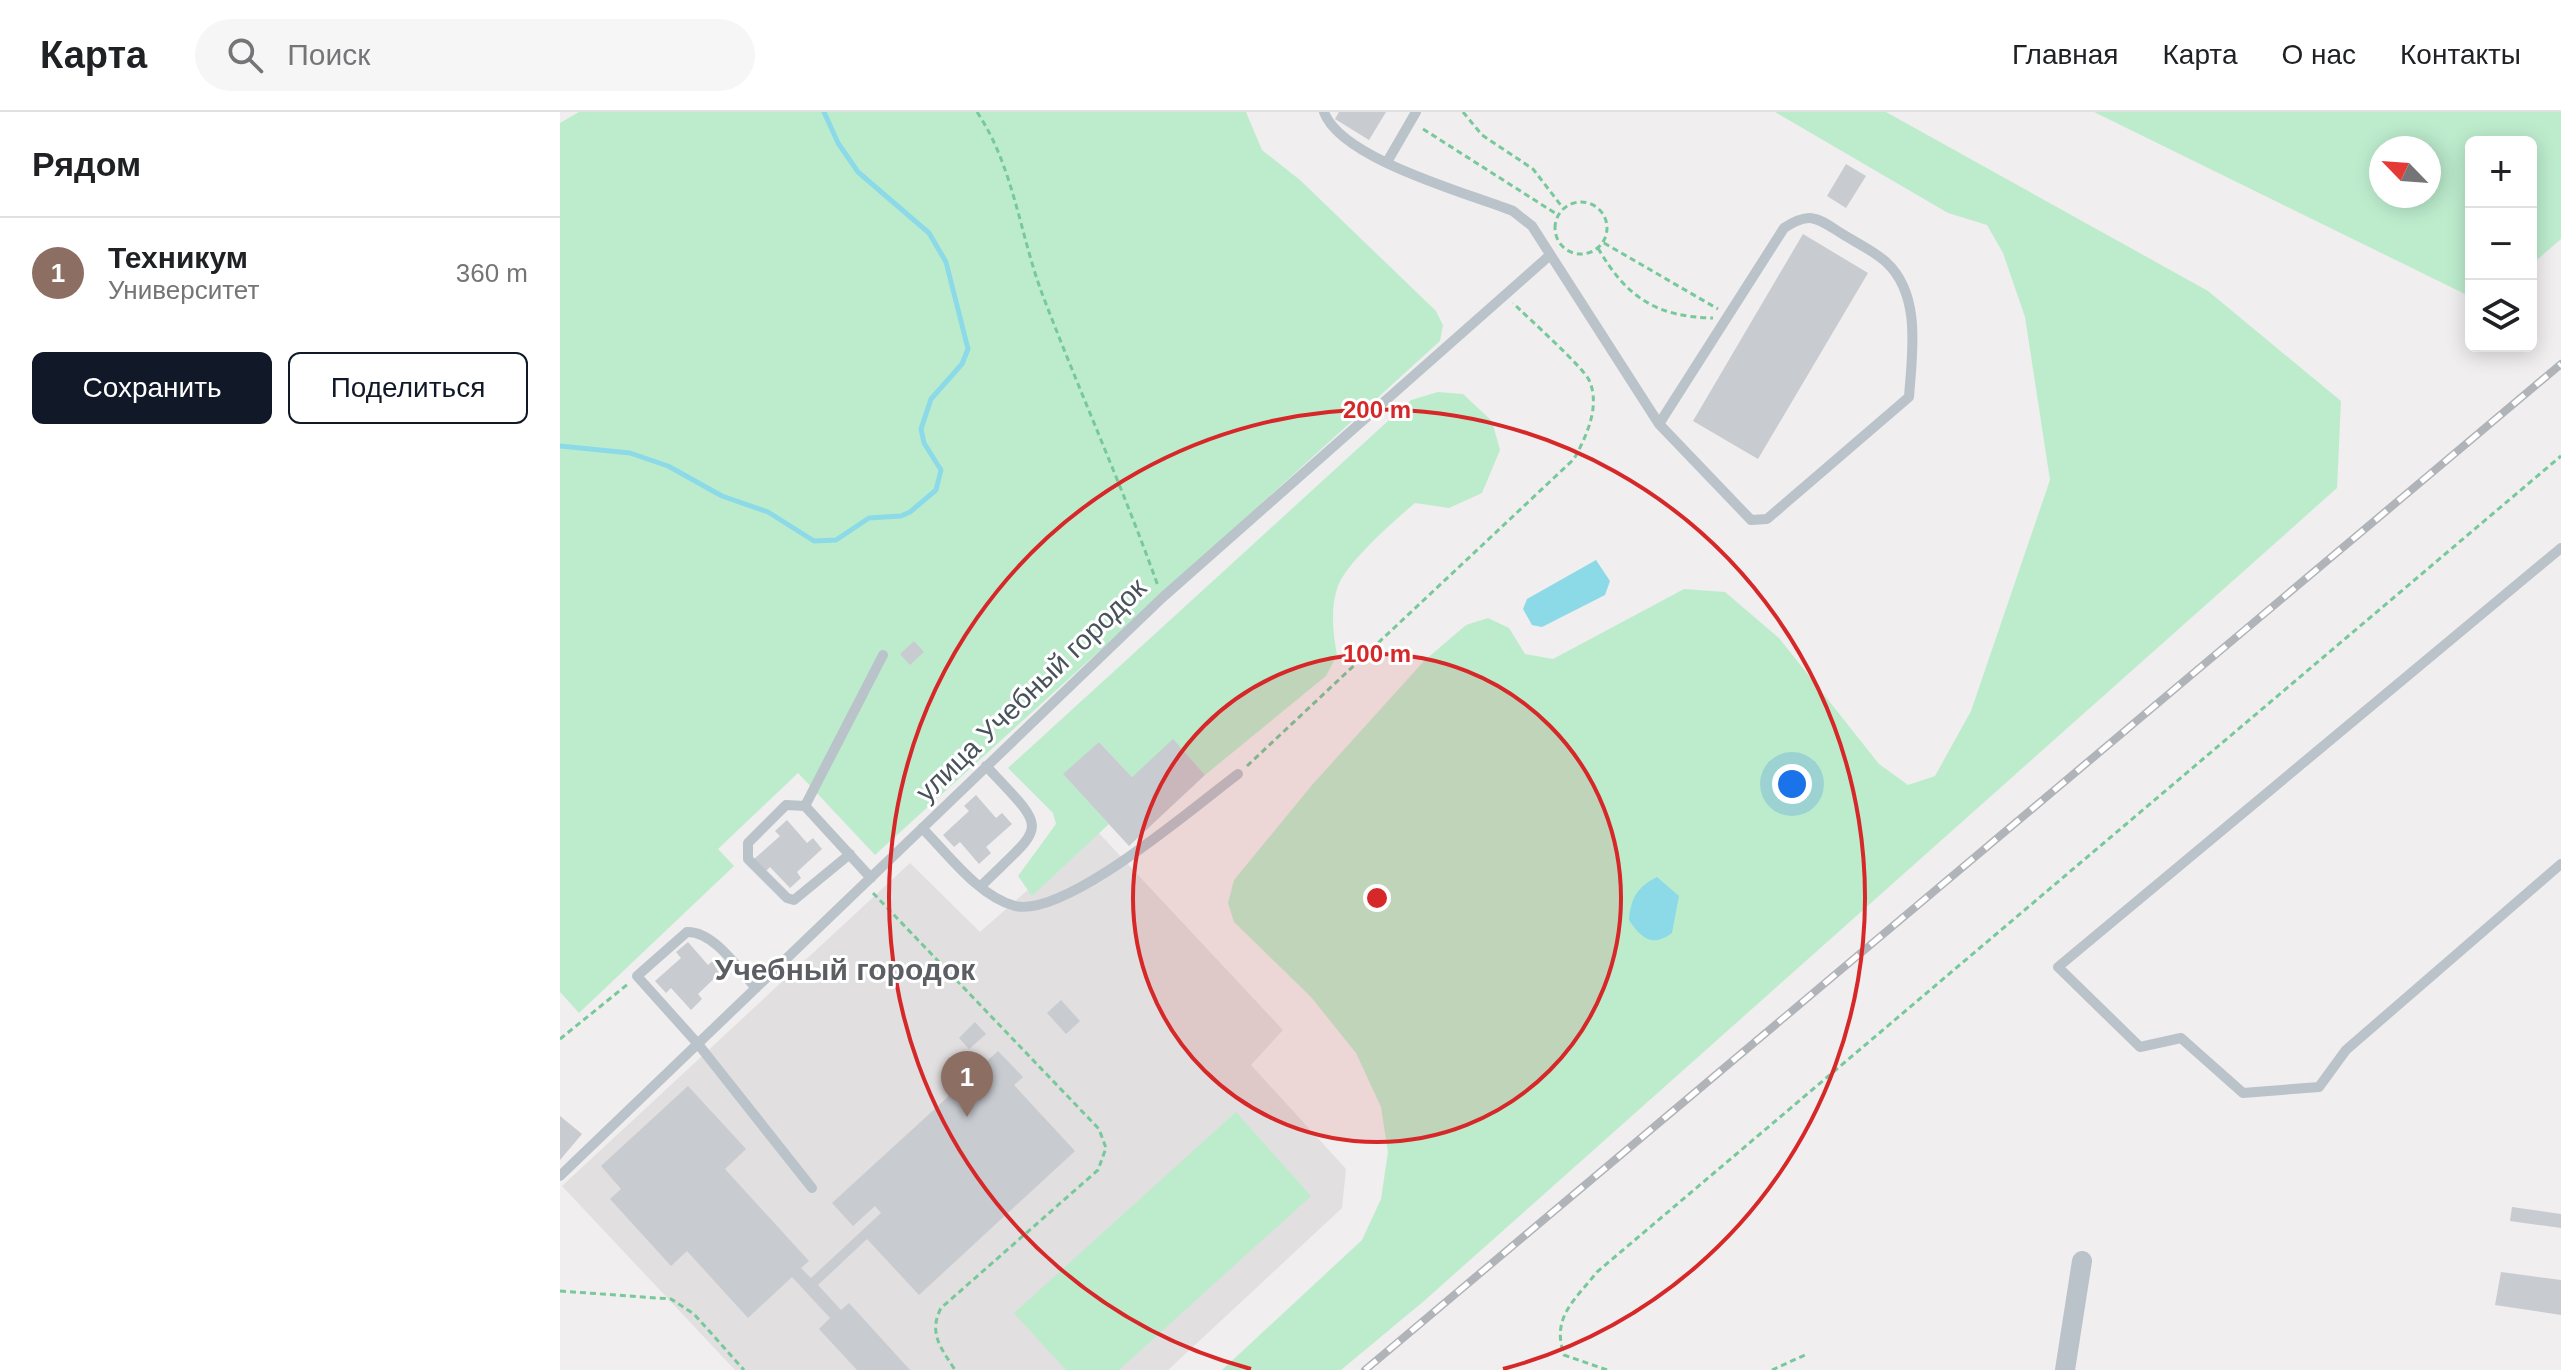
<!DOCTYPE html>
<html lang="ru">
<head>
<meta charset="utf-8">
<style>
	:root { --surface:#fff; --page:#f6f6f6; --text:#202124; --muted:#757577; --line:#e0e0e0; --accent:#111827 }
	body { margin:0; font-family:Arial,sans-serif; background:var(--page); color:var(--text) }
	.controls { position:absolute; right:24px; top:24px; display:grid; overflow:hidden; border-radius:12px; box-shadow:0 4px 20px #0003 }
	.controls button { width:72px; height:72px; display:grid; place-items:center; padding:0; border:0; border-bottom:2px solid var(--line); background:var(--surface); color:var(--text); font:40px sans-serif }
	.compass { position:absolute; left:1809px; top:24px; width:72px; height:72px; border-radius:50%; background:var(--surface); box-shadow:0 4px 20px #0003; rotate:295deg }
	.you { position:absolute; left:1232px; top:672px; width:28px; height:28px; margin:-20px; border:6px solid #fff; border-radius:50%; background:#1a73e8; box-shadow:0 0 0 12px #1a73e833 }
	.badge { display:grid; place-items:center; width:52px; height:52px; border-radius:50%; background:var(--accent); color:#fff; font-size:26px; font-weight:700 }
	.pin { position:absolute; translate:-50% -66px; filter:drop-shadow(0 2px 4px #0008) }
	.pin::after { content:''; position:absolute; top:42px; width:28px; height:24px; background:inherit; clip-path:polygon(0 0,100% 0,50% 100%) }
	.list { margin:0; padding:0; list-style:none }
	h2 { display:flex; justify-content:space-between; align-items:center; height:104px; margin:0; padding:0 32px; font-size:34px }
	h2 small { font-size:26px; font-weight:400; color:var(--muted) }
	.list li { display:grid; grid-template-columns:52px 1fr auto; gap:24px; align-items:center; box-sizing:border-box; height:112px; padding:0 32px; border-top:2px solid var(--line) }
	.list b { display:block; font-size:30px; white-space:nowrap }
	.list p { margin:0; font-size:26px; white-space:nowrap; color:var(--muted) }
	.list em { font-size:26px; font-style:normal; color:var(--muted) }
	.actions { display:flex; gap:16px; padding:24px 32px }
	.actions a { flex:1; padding:18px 0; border:2px solid var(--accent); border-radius:12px; text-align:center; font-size:28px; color:var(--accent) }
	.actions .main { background:var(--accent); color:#fff }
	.icon { flex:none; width:44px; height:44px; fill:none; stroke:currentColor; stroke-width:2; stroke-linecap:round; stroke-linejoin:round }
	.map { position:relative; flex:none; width:2001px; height:1258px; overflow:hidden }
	header { display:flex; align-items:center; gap:48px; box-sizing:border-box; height:112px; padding:0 40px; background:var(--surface); border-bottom:2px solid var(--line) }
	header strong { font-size:38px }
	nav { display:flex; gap:44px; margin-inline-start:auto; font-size:28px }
	.search { width:560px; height:72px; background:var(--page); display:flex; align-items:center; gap:20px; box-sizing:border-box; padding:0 28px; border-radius:44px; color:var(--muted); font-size:30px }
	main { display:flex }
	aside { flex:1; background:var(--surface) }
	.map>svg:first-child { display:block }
	.education { fill:#e1dfdf }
	.green { fill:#bdeccd; fill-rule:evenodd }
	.water { fill:#8cdae8 }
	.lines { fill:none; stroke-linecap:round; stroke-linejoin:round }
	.stream { stroke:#8cdae8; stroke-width:5 }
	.building { fill:#c8cbd0 }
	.path { stroke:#77c99b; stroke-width:3; stroke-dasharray:6 4; stroke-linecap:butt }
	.lane { stroke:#bac3ca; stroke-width:10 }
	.street { stroke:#bac3ca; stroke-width:20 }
	.rail-casing { stroke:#b0b3b8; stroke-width:8 }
	.rail { stroke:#fff; stroke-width:5; stroke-dasharray:15; stroke-linecap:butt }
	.ring { fill:none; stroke:#d62828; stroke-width:4 }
	.labels { text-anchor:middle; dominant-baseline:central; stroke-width:6; stroke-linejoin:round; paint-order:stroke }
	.street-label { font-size:28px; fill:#47525a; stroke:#fff }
	.neighbourhood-label { font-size:30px; font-weight:bold; fill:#5b5e62; stroke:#fff }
	.centre { fill:#d62828; stroke:#fff; stroke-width:4 }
	.ring-label { font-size:24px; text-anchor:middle; font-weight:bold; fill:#d62828; stroke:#fff; stroke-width:6; stroke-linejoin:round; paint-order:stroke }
</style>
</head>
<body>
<header>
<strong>Карта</strong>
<div class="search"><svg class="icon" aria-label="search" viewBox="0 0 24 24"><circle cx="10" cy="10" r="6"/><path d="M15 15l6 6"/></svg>Поиск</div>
<nav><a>Главная</a><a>Карта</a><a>О нас</a><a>Контакты</a></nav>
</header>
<main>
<aside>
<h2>Рядом<small></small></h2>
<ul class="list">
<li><span class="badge" style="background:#8d6e63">1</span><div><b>Техникум</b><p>Университет</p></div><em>360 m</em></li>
</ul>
<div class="actions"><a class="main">Сохранить</a><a>Поделиться</a></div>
</aside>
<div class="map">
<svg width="2001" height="1258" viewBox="0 0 2001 1258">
	<rect width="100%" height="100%" fill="#f0eeee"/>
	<path class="education" d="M536,718L723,918L691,953L786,1057L782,1096L608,1258H175L2,1074L350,751L420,820Z"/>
	<path class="green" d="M19,0H686L702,38L740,68L876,199L883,213L880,229L315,743L238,661L158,737L174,754L19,901L0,880V11Z
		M1215,0H1326L1648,179L1781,289L1777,376L864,1189L781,1258H662L802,1128L821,1087L828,1040L821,995L796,941L751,885L674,810L668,791L674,768L752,673L864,549L906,513L928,506L949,516L965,542L993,547L1124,477L1165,480L1219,526L1319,652L1348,673L1375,664L1411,599L1490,368L1465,205L1443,141L1427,113L1388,101Z
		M1534,0H2001V127L1971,153V30H1911V185ZM1869,36V84H1821V36Z
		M878,280L903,282L932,309L940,338L922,381L889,396L855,391C835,408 787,450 778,474C770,495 773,521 777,543L766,564L645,663L613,628L572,665L539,630L504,663L549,712L472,784L458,764L496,712L493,701L448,656L851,288Z
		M676,1000L751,1084L559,1258H506L454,1201Z"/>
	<path class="water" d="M1036,448L1050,469L1045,483L982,515L972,513L963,497L967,487Z
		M1097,765L1119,784L1112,821C1092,836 1081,826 1069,808C1071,786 1077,775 1097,765Z"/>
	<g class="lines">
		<path class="stream" d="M0,334L70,341L108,354L162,384L208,400L254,429L276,428L309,406L341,404L350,400L376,378L381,358L364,331L361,317L371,287L402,252L408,237L386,150L369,121L298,60L278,31L264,0"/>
	</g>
	<path class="building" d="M779,0H826L809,28L775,7Z
		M1286,52L1306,64L1286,96L1267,84Z
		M1243,122L1308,161L1198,347L1133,309Z
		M354,529L364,540L350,553L340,542Z
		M613,627L645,663L569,734L503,662L539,630L572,665Z
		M416,683L436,706L442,701L452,712L426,735L431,741L419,752L400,730L394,735L383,723L409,699L404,694Z
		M227,708L247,731L253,726L262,737L237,760L241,766L230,776L210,755L205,760L194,747L220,724L215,719Z
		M128,830L148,853L154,848L163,858L138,882L142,887L131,898L111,876L106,881L95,869L121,846L116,840Z
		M501,888L520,909L506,922L487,901Z
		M415,910L426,922L409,937L399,926Z
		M438,939L463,965L454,973L515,1039L359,1183L307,1127L258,1173L281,1198L289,1191L350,1258H297L259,1217L270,1206L232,1165L188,1206L127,1139L111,1154L50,1087L61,1077L41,1054L128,974L186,1037L165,1057L249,1149L241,1156L251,1166L321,1101L315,1094L293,1114L272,1091Z
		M0,1004L22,1022L0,1048Z
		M1952,1095L2001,1102V1116L1950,1109Z
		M1941,1160L2001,1168V1203L1935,1193Z"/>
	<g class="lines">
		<path class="path" d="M417,0C454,55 460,124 483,184C520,281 563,376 598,474
			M903,0L922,23L973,57L1003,96
			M863,17L998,103
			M995 116a26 26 0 1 1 52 0a26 26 0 1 1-52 0Z
			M1044,131L1158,197
			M1038,136C1066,185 1096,205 1153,206
			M687,654L1014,347C1026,325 1041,294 1029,268C1023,255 967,205 953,191
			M313,781L539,1017L546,1036L538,1058L381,1196C368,1221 381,1236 395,1258
			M0,927L68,872
			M0,1179L111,1187L134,1202L184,1258
			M1047,1258L1004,1243C991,1205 1015,1188 1037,1160L2001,344
			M1212,1258L1247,1242"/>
		<path class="lane" d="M764,0C781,47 907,81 953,99L972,114L1099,312L1191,408L1207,407L1349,285C1352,242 1362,183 1326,150C1314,139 1297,131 1284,123C1258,107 1252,98 1224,116L1099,312
			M827,50L856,0
			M2001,436L1498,855L1580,935L1621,926L1683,981L1759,975L1786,938L2001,752
			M245,694L311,766
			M362,716C387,741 419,785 455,794C506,806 635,694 678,662
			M290,742L234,788L227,786L188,747V731L226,693L245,694L323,543
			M421,774C486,710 490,722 426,654
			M196,876C179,858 154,819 127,820L77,864L138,932L252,1076
			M0,1064L602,486L989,144"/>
		<path class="street" d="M1505,1258L1522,1149"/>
		<defs>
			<path id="rail" d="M805,1258L2001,252"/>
		</defs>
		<use href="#rail" class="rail-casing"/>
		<use href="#rail" class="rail"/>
	</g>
	<circle cx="817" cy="786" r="244" fill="#d62828" fill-opacity=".12"/>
	<g class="ring">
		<circle cx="817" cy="786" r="244"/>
		<path d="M691 1257A488 488 0 1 1 943 1257"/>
	</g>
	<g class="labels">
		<g class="street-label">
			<text transform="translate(471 578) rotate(-44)">улица Учебный городок</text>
		</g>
		<g class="neighbourhood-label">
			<text x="285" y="857">Учебный городок</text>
		</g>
	</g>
	<circle cx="817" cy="786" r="12" class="centre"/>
	<g class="ring-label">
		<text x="817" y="306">200 m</text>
		<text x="817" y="550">100 m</text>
	</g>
</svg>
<div class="controls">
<button>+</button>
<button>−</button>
<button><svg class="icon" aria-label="layers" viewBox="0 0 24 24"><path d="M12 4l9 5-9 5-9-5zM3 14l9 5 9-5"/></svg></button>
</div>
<svg class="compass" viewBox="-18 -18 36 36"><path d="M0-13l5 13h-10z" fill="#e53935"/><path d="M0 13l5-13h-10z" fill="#757577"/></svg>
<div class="you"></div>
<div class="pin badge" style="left:407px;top:1005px;background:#8d6e63">1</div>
</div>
</main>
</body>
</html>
